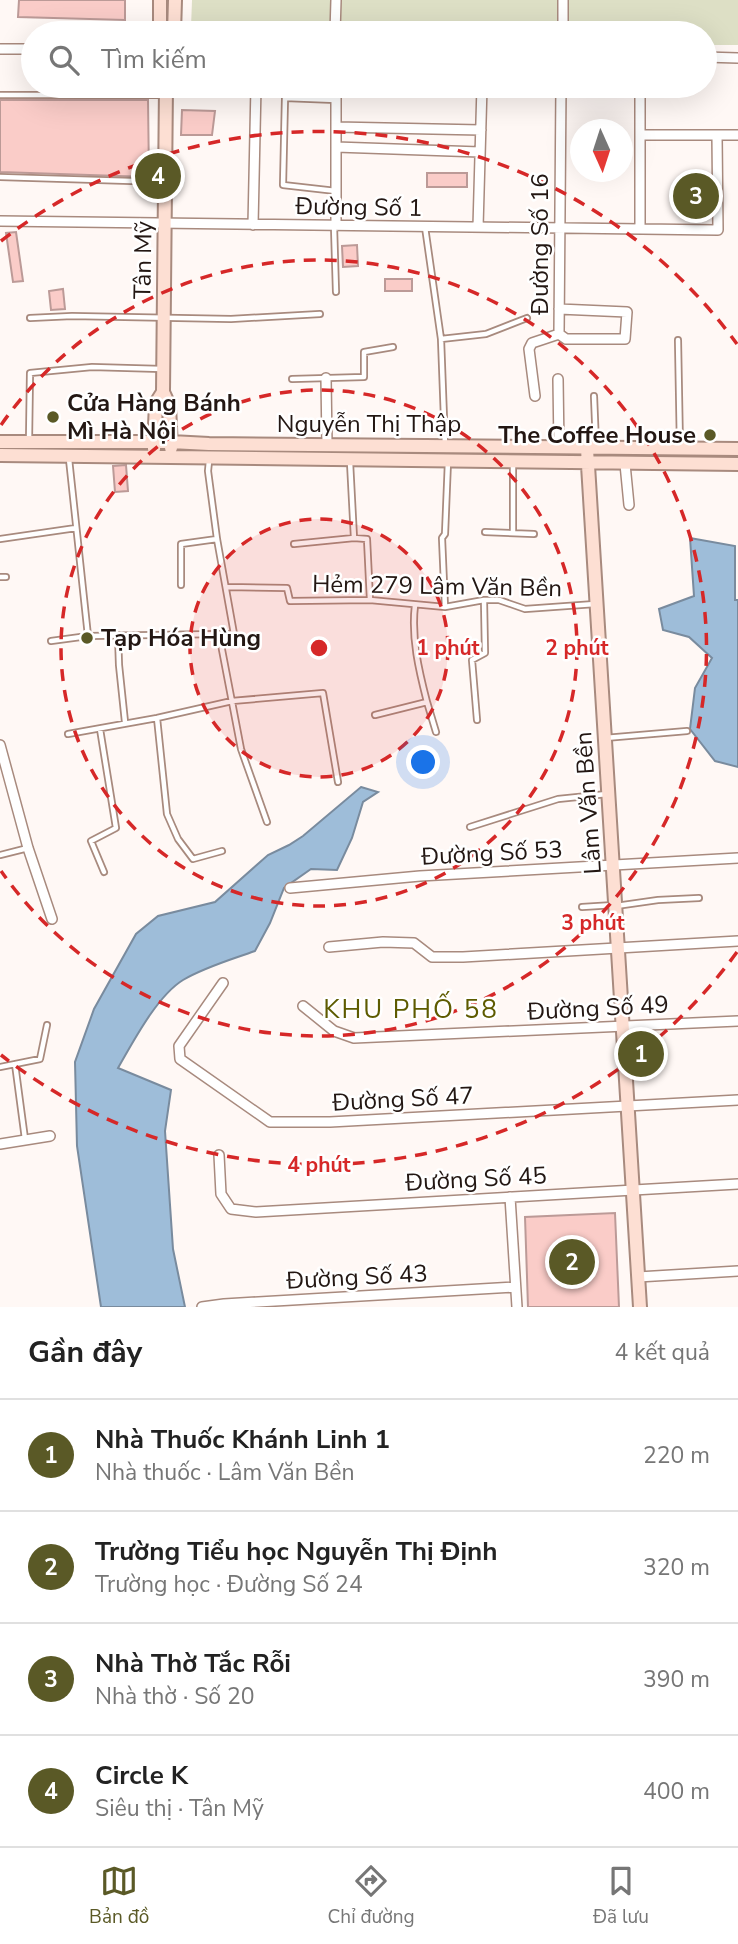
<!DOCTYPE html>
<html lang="vi">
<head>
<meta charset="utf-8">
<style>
	:root { --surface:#fff; --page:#f2f2f2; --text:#222; --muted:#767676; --line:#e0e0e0; --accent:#5a5926 }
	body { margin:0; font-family:"Nunito Sans",sans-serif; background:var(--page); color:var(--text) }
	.compass { position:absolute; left:570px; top:119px; width:63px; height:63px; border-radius:50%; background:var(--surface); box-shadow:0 7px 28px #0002; rotate:177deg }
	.you { position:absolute; left:424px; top:763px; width:24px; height:24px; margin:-18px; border:5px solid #fff; border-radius:50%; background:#1a73e8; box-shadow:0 0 0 10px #1a73e833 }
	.badge { display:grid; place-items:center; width:46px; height:46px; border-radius:50%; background:var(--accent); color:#fff; font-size:23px; font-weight:700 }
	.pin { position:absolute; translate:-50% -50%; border:4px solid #fff; box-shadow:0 2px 7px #0006 }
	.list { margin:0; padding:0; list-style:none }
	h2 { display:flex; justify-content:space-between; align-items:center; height:91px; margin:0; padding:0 28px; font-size:30px }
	h2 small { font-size:23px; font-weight:400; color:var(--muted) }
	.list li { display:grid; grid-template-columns:46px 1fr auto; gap:21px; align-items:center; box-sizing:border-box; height:112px; padding:0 28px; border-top:2px solid var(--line) }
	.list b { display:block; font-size:26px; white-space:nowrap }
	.list p { margin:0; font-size:23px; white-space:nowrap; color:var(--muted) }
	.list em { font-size:23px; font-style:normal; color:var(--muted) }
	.icon { flex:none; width:38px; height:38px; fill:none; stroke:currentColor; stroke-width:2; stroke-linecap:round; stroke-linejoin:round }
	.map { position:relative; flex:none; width:738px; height:1307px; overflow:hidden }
	.search { position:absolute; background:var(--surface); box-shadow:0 7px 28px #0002; left:21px; right:21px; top:21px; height:77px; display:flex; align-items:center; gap:18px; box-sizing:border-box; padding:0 24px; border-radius:38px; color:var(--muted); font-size:26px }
	.sheet { height:539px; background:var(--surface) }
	nav { display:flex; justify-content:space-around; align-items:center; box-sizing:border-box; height:98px; border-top:2px solid var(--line); background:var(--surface); font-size:19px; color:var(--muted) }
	nav a { display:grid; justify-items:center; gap:4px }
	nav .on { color:var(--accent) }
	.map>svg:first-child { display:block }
	.green { fill:#dddfc5 }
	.water { fill:#9ebdd9; stroke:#798b9e; stroke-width:2 }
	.building { fill:#faccc8; stroke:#bc9a97; stroke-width:2 }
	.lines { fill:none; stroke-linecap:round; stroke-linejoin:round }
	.lane-casing { stroke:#a88a7e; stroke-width:8 }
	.street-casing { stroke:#a88a7e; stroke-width:12 }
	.secondary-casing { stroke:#a88a7e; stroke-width:16 }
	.lane { stroke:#fff; stroke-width:4.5 }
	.street { stroke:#fff; stroke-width:9 }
	.secondary { stroke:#fddfd3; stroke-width:12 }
	.ring { fill:none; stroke:#d62828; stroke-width:3.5; stroke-dasharray:12 9 }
	.poi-dot { fill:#5a5926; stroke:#fff; stroke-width:2.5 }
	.labels { text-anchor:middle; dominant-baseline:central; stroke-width:5; stroke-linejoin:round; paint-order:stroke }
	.street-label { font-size:24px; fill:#231713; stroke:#fff }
	.poi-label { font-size:24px; font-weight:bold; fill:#231713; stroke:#fff; text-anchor:start }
	.neighbourhood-label { font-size:26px; letter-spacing:2px; fill:#5e5b00; stroke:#fff }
	.centre { fill:#d62828; stroke:#fff; stroke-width:3.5 }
	.ring-label { font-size:21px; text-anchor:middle; font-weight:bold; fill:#d62828; stroke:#fff; stroke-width:5; stroke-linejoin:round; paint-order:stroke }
</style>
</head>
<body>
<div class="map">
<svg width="738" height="1307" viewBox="0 0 738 1307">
	<rect width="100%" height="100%" fill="#fff8f5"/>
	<path class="green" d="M192,0H738V45H705V33H196L191,28Z"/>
	<path class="water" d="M690,538L735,546V600H738V767L715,761L690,729L695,688L712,658L689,637L663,630L659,609L694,596Z
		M361,787L378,792L363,802L352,838L337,870L311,869L284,888L270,923L255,951C230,960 205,967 183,980C157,996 133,1042 118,1068L171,1090L165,1131L173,1249L185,1307H101L77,1146L75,1062L94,1009L136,934L158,916L215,902L268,855L289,845L303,836Z"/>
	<path class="building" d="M19,0H125V20L18,17Z
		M0,100H148L149,177L0,172Z
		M182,110L215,111L212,135H181Z
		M427,173H467V187H427Z
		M16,232L23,281L13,282L6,233Z
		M357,245L358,266L343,267L342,246Z
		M385,279H412V291H385Z
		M63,289L65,309L51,310L49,291Z
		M126,465L128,491L115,492L113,466Z
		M615,1213L619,1307H528L525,1217Z"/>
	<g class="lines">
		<defs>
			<path id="lane" d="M0,95H164
				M0,177L164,182
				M336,191L283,185L285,98L336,100
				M334,226L336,292
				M425,227L441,339L445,445
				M30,318L72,316L231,319L320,314
				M441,339L486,334L527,318
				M678,340L680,448
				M292,379L364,377V352L393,347
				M594,396L596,445
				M29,441L30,373L92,367L162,369
				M69,459L88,636
				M209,461L208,471L217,539L234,634H219L241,749L267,822
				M350,462L354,538
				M485,532L534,534
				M513,533V463
				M0,539L76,528
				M294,544L354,538L367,539L370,600
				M0,577H6
				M181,585V544L217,539
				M227,587L287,588L290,601L370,600L445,607L484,600H499L525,609L595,604
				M445,607L442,538L445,534L448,461
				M118,635L119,665L125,722
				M51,641L88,636L219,634
				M427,702L436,732
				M375,715L427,702C419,671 411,638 415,605
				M157,718L167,814L178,839L193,859L222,851
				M477,720L472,660L485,653L484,600
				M100,729L116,828L91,841L104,872
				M68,734L157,718L232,701L323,693L338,782
				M605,738L687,731
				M470,827L558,799L607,794
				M0,855L28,848
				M616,906L658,900L699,898
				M582,907L614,905
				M15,1064L25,1139
				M0,1067L40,1059L47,1025"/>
			<path id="street" d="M335,33L336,0
				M563,33V0
				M0,49H33
				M705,57L738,58
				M336,86V226
				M640,86V229
				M336,127L481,130
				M640,135H738
				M336,147L480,152
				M0,221L718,230L717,136
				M253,225L256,86
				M478,227L482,86
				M559,309L627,312L625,339H566L559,334L561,86
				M326,378L327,444
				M558,379L559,448
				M535,396L529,349L532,343L559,334
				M625,464L629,505
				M0,745L28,848L52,919
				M290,888L420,876L738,858
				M329,947L383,942L414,943L432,957H463L738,941
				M223,983L179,1046L180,1059L270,1122H330L738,1100
				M303,1006L334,1031L354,1038L738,1021
				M0,1144L50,1136
				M219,1155L221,1194L231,1209L256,1212L738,1184
				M510,1197L517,1307
				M638,1277L738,1271
				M202,1307L224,1304L515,1287"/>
			<path id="secondary" d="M160,33V0
				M174,33L175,0
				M166,86L163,392L169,405L171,448
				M0,442H171L209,444L738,449
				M154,449L156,403L163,392
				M587,449L640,1307
				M0,455L738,464"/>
		</defs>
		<use href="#lane" class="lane-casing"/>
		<use href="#street" class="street-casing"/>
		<use href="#secondary" class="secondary-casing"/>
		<use href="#lane" class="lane"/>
		<use href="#street" class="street"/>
		<use href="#secondary" class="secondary"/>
	</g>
	<circle cx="319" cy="648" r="129" fill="#d62828" fill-opacity=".12"/>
	<g class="ring">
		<circle cx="319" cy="648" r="129"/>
		<circle cx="319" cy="648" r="258"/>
		<path d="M1 425A388 388 0 1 1 1 871"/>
		<path d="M737 952A517 517 0 0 1 1 1055M1 241A517 517 0 0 1 737 344"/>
	</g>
	<g class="poi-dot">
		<circle cx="53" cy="417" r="7"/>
		<circle cx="710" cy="435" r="7"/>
		<circle cx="87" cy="638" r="7"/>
	</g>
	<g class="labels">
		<g class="street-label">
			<text transform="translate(359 207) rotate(1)">Đường Số 1</text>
			<text transform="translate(540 244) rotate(-90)">Đường Số 16</text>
			<text transform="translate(143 260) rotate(-89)">Tân Mỹ</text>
			<text x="369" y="424">Nguyễn Thị Thập</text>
			<text transform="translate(437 586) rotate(1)">Hẻm 279 Lâm Văn Bền</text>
			<text transform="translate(588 803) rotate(-94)">Lâm Văn Bền</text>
			<text transform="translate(492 853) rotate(-3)">Đường Số 53</text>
			<text transform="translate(598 1008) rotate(-3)">Đường Số 49</text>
			<text transform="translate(403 1099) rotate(-3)">Đường Số 47</text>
			<text transform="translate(476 1179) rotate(-3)">Đường Số 45</text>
			<text transform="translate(357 1277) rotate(-3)">Đường Số 43</text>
		</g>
		<g class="poi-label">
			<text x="67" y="403">Cửa Hàng Bánh<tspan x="67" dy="28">Mì Hà Nội</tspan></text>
			<text x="696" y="435" text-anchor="end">The Coffee House</text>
			<text x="101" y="638">Tạp Hóa Hùng</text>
		</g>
		<g class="neighbourhood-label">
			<text x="411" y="1009">KHU PHỐ 58</text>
		</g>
	</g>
	<circle cx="319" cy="648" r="10" class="centre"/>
	<g class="ring-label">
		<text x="448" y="655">1 phút</text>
		<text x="577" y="655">2 phút</text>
		<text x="593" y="930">3 phút</text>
		<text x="319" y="1172">4 phút</text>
	</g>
</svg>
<svg class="compass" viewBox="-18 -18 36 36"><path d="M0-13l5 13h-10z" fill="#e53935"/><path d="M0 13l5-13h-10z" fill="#767676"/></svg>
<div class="you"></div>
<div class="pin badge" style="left:641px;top:1054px">1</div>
<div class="pin badge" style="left:572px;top:1262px">2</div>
<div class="pin badge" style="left:696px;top:196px">3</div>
<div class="pin badge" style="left:158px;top:176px">4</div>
<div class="search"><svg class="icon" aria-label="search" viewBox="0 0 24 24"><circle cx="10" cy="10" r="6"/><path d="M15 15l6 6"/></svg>Tìm kiếm</div>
</div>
<section class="sheet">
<h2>Gần đây<small>4 kết quả</small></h2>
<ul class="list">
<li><span class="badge">1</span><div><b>Nhà Thuốc Khánh Linh 1</b><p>Nhà thuốc · Lâm Văn Bền</p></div><em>220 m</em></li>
<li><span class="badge">2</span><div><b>Trường Tiểu học Nguyễn Thị Định</b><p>Trường học · Đường Số 24</p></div><em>320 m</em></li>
<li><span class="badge">3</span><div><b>Nhà Thờ Tắc Rỗi</b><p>Nhà thờ · Số 20</p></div><em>390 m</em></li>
<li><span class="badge">4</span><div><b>Circle K</b><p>Siêu thị · Tân Mỹ</p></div><em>400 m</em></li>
</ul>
</section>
<nav>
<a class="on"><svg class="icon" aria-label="map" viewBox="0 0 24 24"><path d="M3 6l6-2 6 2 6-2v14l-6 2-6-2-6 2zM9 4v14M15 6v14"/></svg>Bản đồ</a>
<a><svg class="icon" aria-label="directions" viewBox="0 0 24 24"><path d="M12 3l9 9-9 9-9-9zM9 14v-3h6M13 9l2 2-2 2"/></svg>Chỉ đường</a>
<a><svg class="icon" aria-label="saved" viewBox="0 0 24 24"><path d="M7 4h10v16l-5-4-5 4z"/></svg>Đã lưu</a>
</nav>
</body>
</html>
